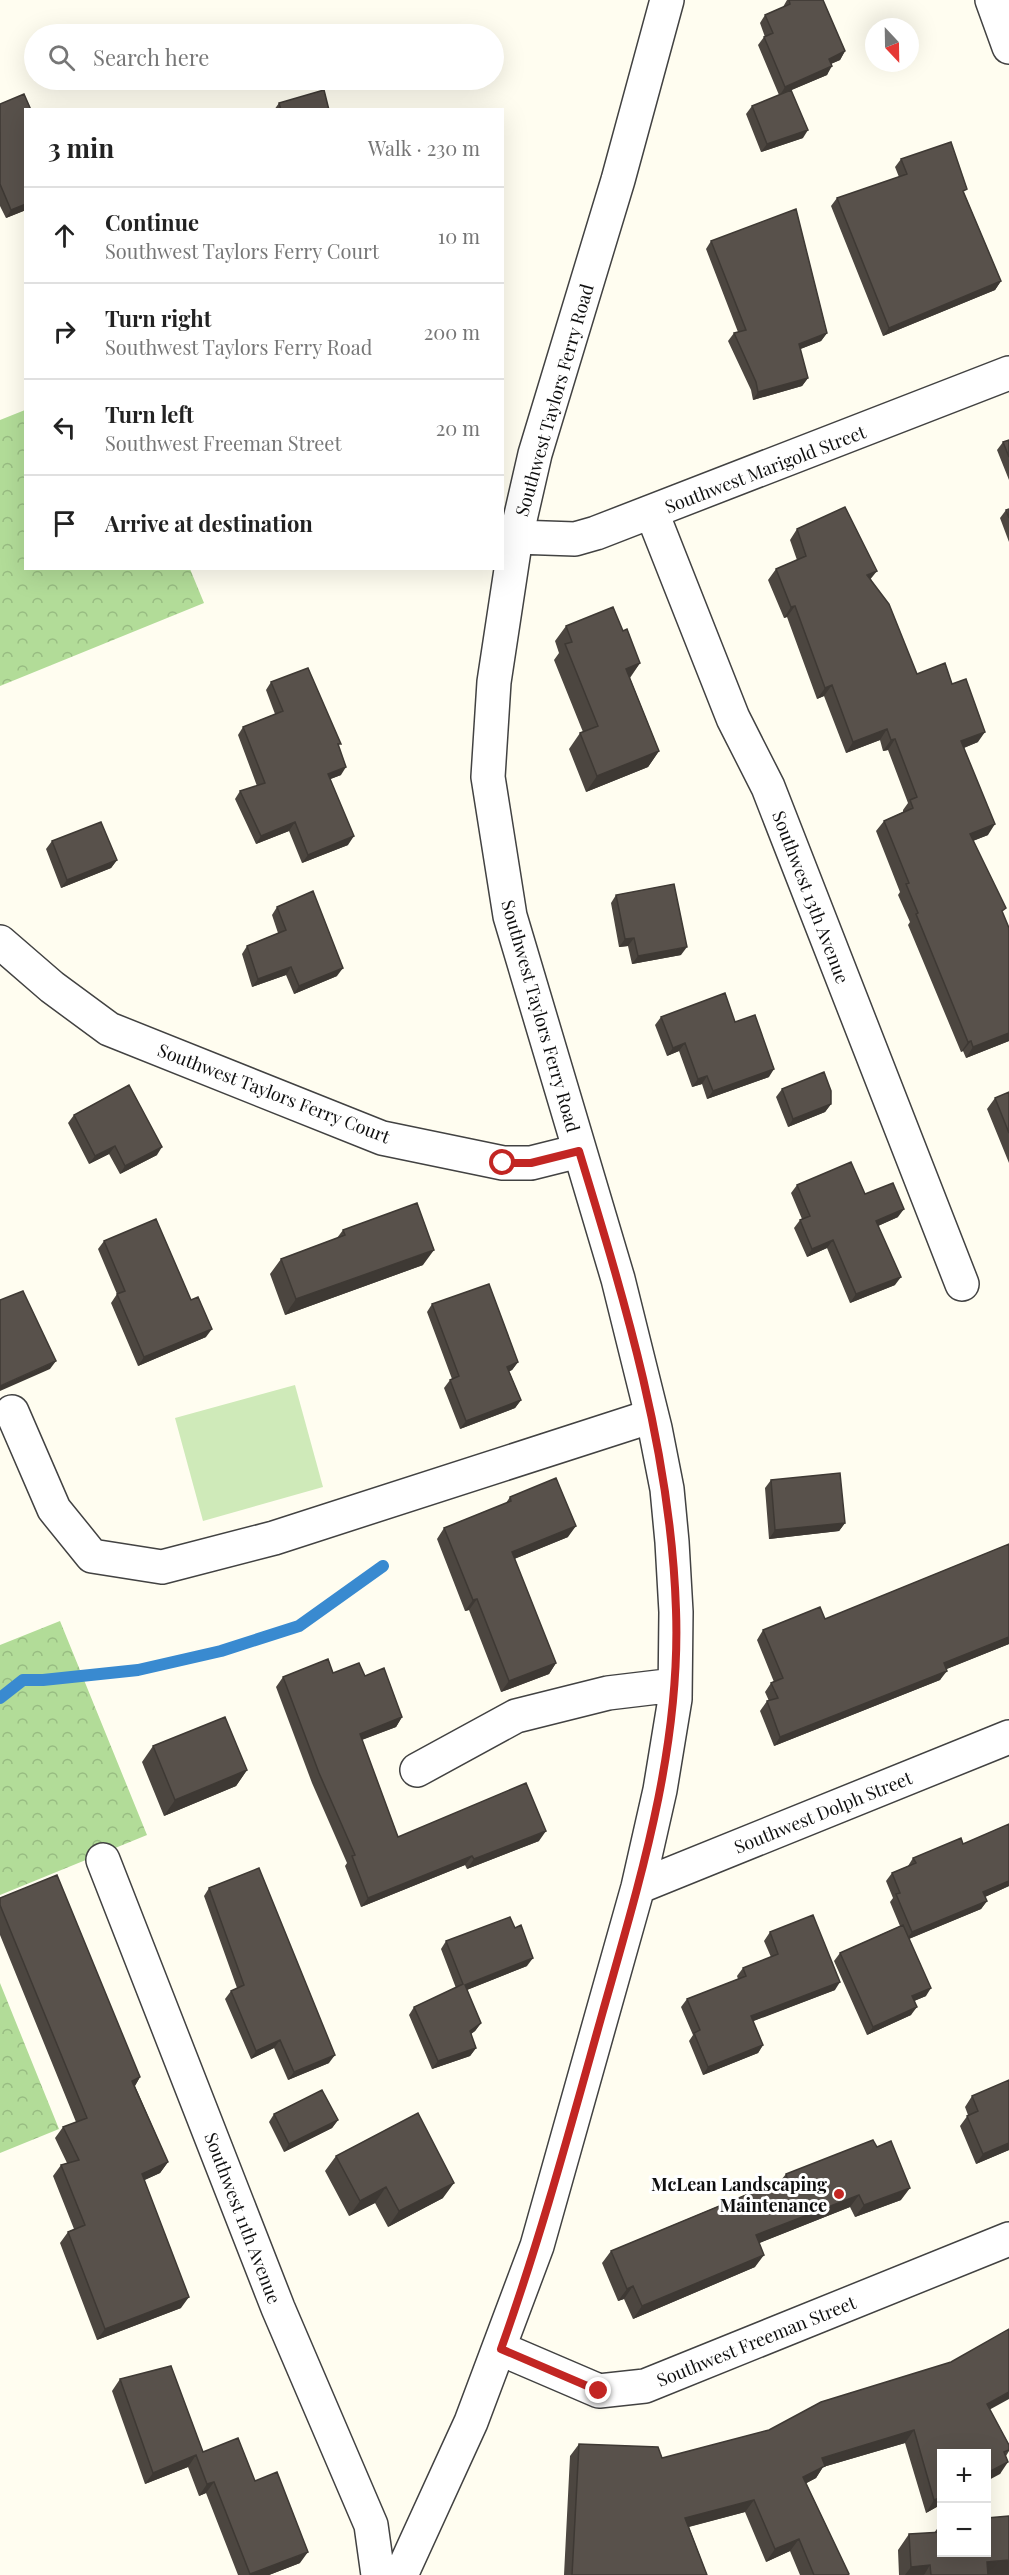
<!DOCTYPE html>
<html lang="en">
<head>
<meta charset="utf-8">
<style>
	:root { --surface:#fff; --page:#f6f6f6; --text:#222; --muted:#767676; --line:#e0e0e0 }
	body { margin:0; font-family:"Playfair Display",serif; background:var(--page); color:var(--text) }
	.controls { position:absolute; right:18px; bottom:18px; display:grid; overflow:hidden; border-radius:0px; box-shadow:0 6px 24px #0002 }
	.controls button { width:54px; height:54px; display:grid; place-items:center; padding:0; border:0; border-bottom:2px solid var(--line); background:var(--surface); color:var(--text); font:30px sans-serif }
	.compass { position:absolute; left:865px; top:18px; width:54px; height:54px; border-radius:50%; background:var(--surface); box-shadow:0 6px 24px #0002; rotate:158deg }
	.stop { position:absolute; width:18px; height:18px; margin:-14px; border:4px solid #c22623; border-radius:50%; background:#fff }
	.stop.end { background:#c22623; border-color:#fff; box-shadow:0 2px 6px #0008 }
	.list { margin:0; padding:0; list-style:none }
	h2 { display:flex; justify-content:space-between; align-items:center; height:78px; margin:0; padding:0 24px; font-size:26px }
	h2 small { font-size:20px; font-weight:400; color:var(--muted) }
	.list li { display:grid; grid-template-columns:39px 1fr auto; gap:18px; align-items:center; box-sizing:border-box; height:96px; padding:0 24px; border-top:2px solid var(--line) }
	.list b { display:block; font-size:22px; white-space:nowrap }
	.list p { margin:0; font-size:20px; white-space:nowrap; color:var(--muted) }
	.list em { font-size:20px; font-style:normal; color:var(--muted) }
	.icon { flex:none; width:33px; height:33px; fill:none; stroke:currentColor; stroke-width:2; stroke-linecap:round; stroke-linejoin:round }
	.map { position:relative; flex:none; width:1009px; height:2575px; overflow:hidden }
	.search { position:absolute; background:var(--surface); box-shadow:0 6px 24px #0002; left:24px; top:24px; width:480px; height:66px; display:flex; align-items:center; gap:15px; box-sizing:border-box; padding:0 21px; border-radius:33px; color:var(--muted); font-size:22px }
	.panel { position:absolute; background:var(--surface); box-shadow:0 6px 24px #0002; left:24px; top:108px; width:480px; height:462px; border-radius:0px }
	.map>svg:first-child { display:block }
	.green { fill:#cfeab9 }
	.forest { fill:url(#forest-crowns) }
	.lines { fill:none; stroke-linecap:round; stroke-linejoin:round }
	.stream { stroke:#398ad0; stroke-width:12 }
	.minor-casing { stroke:#424242; stroke-width:36 }
	.minor { stroke:#fff; stroke-width:33 }
	.wall { fill:#4c4640 }
	.shaded-wall { fill:#3e3934 }
	.building { fill:#58514b; stroke:#3e3934; stroke-width:1.5 }
	.route { stroke:#c22623; stroke-width:8 }
	.poi-dot { fill:#c22623; stroke:#fff; stroke-width:2 }
	.labels { text-anchor:middle; dominant-baseline:central; stroke-width:6; stroke-linejoin:round; paint-order:stroke }
	.street-label { font-size:18px; fill:#0f0f0f; stroke:#fff }
	.poi-label { font-size:18px; font-weight:bold; fill:#0f0f0f; stroke:#fff; text-anchor:end }
</style>
</head>
<body>
<div class="map">
<svg width="1009" height="2575" viewBox="0 0 1009 2575">
	<defs>
		<pattern id="forest-crowns" width="20" height="18" patternUnits="userSpaceOnUse" patternTransform="scale(1.5)"><rect width="20" height="18" fill="#b2dc98"/><path d="M2 6a3 3 0 1 1 6 0M12 15a3 3 0 1 1 6 0" fill="none" stroke="#98bc82"/></pattern>
	</defs>
	<rect width="100%" height="100%" fill="#fffdf0"/>
	<path class="green" d="M295,1385L323,1487L203,1521L175,1418Z"/>
	<path class="forest" d="M25,410L26,568L190,569L204,603L0,686V420Z
		M60,1621L147,1835L0,1895V1645Z
		M0,1983L59,2129L0,2153Z"/>
	<g class="lines">
		<path class="stream" d="M0,1698L23,1680H43L138,1670L221,1651L299,1626L383,1566"/>
		<defs>
			<path id="minor" d="M992,0L1009,47
				M652,513L733,718L768,787L962,1284
				M516,537L575,539L596,533L1009,373
				M0,942L52,987L109,1029L382,1138L503,1163H531L579,1151
				M12,1412L54,1509L92,1556L162,1567L274,1538L652,1416
				M417,1770L516,1716L608,1693L675,1685
				M103,1860L278,2308L371,2525L378,2575
				M638,1887L1009,1737
				M501,2349L599,2391L645,2386L1009,2239
				M401,2575L471,2422L537,2246L638,1887L660,1790L675,1699L676,1612L672,1542L667,1489L655,1428L618,1279L510,916L488,777L494,682L516,537L535,454L618,180L667,0"/>
		</defs>
		<use href="#minor" class="minor-casing"/>
		<use href="#minor" class="minor"/>
	</g>
	<path class="wall" d="M787,0H823L845,51L840,60L831,64L827,75L791,90L803,138L761,152L746,114L752,106L779,95L758,45L764,37H765L760,23L765,15L783,7Z
		M279,103L329,110H274Z
		M0,104L26,110V210L6,218L0,206Z
		M901,159L964,193L1001,281L995,290L883,336L831,206L837,198L899,177L895,167Z
		M711,241L827,333L821,341L800,349L808,378L802,386L753,400L751,390L728,341L734,333L738,332L706,249Z
		M1009,440V480L997,450L1003,442Z
		M1009,509V542L1000,518L1006,510Z
		M797,529L871,579L917,674L952,684L978,742L964,748L988,835L973,841L1009,928V1041L966,1058L963,1051L961,1052L908,925L910,922L898,895L900,892L876,831L884,821L903,812V810L908,803L888,750L883,751L880,740L846,753L824,696L817,699L787,617L784,618L768,580L776,569L797,560L790,540Z
		M566,626L623,631L640,663L630,678L659,751L648,767L586,792L569,749L580,733L583,732L554,660L559,653L555,641Z
		M271,682L339,747L341,775L330,779L348,845L302,863L289,831L256,844L235,799L240,791L257,786L238,735L243,727L275,714L266,690Z
		M52,841L117,860L111,868L61,888L46,849Z
		M616,895L681,955L632,964L628,946L619,947L611,903Z
		M277,907L337,976L294,994L286,975L252,987L242,954L247,946L278,933L272,915Z
		M661,1017L735,1022L769,1077L707,1099L702,1084L692,1087L679,1051L667,1056L655,1025Z
		M782,1089L831,1104L825,1112L788,1127L776,1097Z
		M1009,1092V1163L987,1109L995,1098Z
		M74,1115L157,1155L120,1174L109,1154L89,1164L68,1123Z
		M797,1185L865,1194L898,1217L878,1226L895,1285L850,1303L827,1248L807,1257L794,1228L800,1220L802,1219L791,1193Z
		M343,1230L423,1265L285,1315L270,1274L281,1259L337,1238Z
		M104,1241L191,1300L206,1337L138,1366L111,1303L117,1294L98,1249Z
		M432,1304L518,1362L512,1370L509,1371L521,1400L515,1408L460,1429L444,1388L450,1380L452,1379L427,1312Z
		M771,1480L845,1523L839,1531L769,1539L765,1488Z
		M510,1497L568,1537L514,1559L556,1663L549,1674L501,1692L469,1610L465,1611L437,1539L444,1528L506,1503Z
		M1009,1544V1644L946,1669L940,1680L774,1746L760,1711L767,1701H769L765,1692L771,1683L774,1682L757,1640L763,1630L825,1619Z
		M333,1673L365,1676L402,1717L396,1727L362,1740L398,1837L539,1841L467,1869L465,1865L361,1907L345,1866L347,1863L312,1783L276,1687L283,1677Z
		M153,1746L247,1770L236,1786L164,1816L142,1762Z
		M1009,1824V1886L985,1897L987,1901L981,1909L909,1939L926,1996L914,2001L911,2015L867,2035L834,1961L840,1953L900,1926L890,1902L893,1898L886,1881L892,1873L908,1866L913,1858L963,1844Z
		M209,1888L329,2063L288,2080L274,2048L251,2059L225,1999L231,1991L237,1988L204,1896Z
		M0,1898L140,2077L135,2086L168,2162L160,2173L144,2180L181,2308L97,2340L60,2243L68,2232L74,2229L53,2176L61,2165L67,2163L55,2138L63,2127L76,2122L0,1935Z
		M770,1932L835,1990L753,2021L763,2045L758,2053L703,2075L689,2041L693,2035L681,2007L687,1999L738,1979L737,1976L743,1968L771,1957L764,1941Z
		M446,1941L527,1966L467,1990L481,2023L475,2031L471,2034L476,2048L470,2056L432,2069L409,2015L414,2007L456,1988L441,1949Z
		M972,2096L1009,2150L976,2164L960,2126L968,2115L965,2107Z
		M274,2114L338,2120L332,2128L284,2152L269,2122Z
		M336,2156L443,2198L388,2227L375,2203L349,2216L325,2171Z
		M786,2174L901,2200L855,2217L850,2207L759,2243L755,2267L633,2319L624,2299L618,2301L602,2263L611,2251L781,2180Z
		M120,2379L203,2452L255,2481L300,2563L269,2575H238L206,2493L199,2496L188,2467L145,2484L112,2391Z
		M990,2410L1009,2445V2451L1006,2456L1000,2474L942,2454V2504L926,2513L905,2443L823,2467L816,2478L806,2483L849,2574L848,2575H800L790,2551L766,2562L745,2512L689,2527L707,2575H564L570,2456L579,2444L662,2458Z
		M942,2522V2553L1009,2575H899L898,2550L909,2534L934,2533Z"/>
	<path class="shaded-wall" d="M845,51L840,60L823,67L829,59Z
		M832,66L827,75L780,95L785,87Z
		M808,130L803,138L761,152L767,144Z
		M26,204V210L6,218L11,210Z
		M1001,281L995,290L883,336L889,328Z
		M827,333L821,341L793,352L799,344Z
		M808,378L802,386L753,400L758,392Z
		M877,571L869,581L867,575Z
		M795,606L787,617L784,618L791,607Z
		M640,663L629,678L626,669Z
		M832,685L824,696L817,699L825,688Z
		M887,729L880,740L846,753L853,742Z
		M985,732L978,742L953,752L961,741Z
		M895,739L888,750L883,751L891,740Z
		M659,751L648,767L586,792L597,776Z
		M346,767L341,775L323,782L328,774Z
		M295,822L289,831L256,844L261,836Z
		M995,824L988,835L962,845L970,834Z
		M354,836L348,845L302,863L308,855Z
		M117,860L111,868L61,888L67,880Z
		M634,938L628,946L619,947L625,939Z
		M687,947L681,955L632,964L638,956Z
		M291,967L286,975L252,987L258,979Z
		M343,968L337,976L294,994L299,986Z
		M1009,1033V1041L966,1058L973,1047Z
		M971,1041L963,1051L961,1052L968,1042Z
		M685,1043L679,1051L667,1056L673,1048Z
		M774,1069L769,1077L707,1099L713,1091Z
		M707,1076L702,1084L692,1087L698,1079Z
		M831,1104L825,1112L788,1127L793,1119Z
		M115,1146L109,1154L89,1164L95,1156Z
		M162,1147L157,1155L120,1174L125,1166Z
		M904,1209L898,1217L871,1229L876,1221Z
		M833,1240L827,1248L807,1257L812,1249Z
		M434,1250L423,1265L285,1315L296,1299Z
		M901,1277L895,1285L850,1303L856,1294Z
		M212,1329L206,1337L138,1366L144,1357Z
		M56,1361L50,1369L0,1391V1386Z
		M518,1362L512,1370L502,1375L507,1367Z
		M521,1400L515,1408L460,1429L466,1421Z
		M845,1523L839,1531L769,1539L775,1530Z
		M576,1526L568,1537L504,1563L512,1552Z
		M477,1599L469,1610L465,1611L473,1600Z
		M1009,1637V1644L937,1673L944,1663Z
		M556,1663L549,1674L501,1692L509,1681Z
		M947,1671L940,1680L774,1746L780,1737Z
		M402,1717L396,1727L353,1743L360,1734Z
		M247,1770L236,1786L164,1816L175,1800Z
		M546,1831L539,1841L467,1869L474,1859Z
		M472,1856L465,1865L361,1907L368,1898Z
		M1009,1881V1886L978,1900L983,1892Z
		M987,1901L981,1909L906,1940L912,1932Z
		M533,1958L527,1966L459,1993L465,1985Z
		M840,1982L835,1990L746,2024L751,2016Z
		M931,1988L926,1996L907,2004L912,1996Z
		M917,2007L911,2015L867,2035L873,2027Z
		M481,2023L475,2031L464,2039L470,2031Z
		M280,2040L274,2048L251,2059L256,2051Z
		M763,2045L758,2053L703,2075L708,2067Z
		M476,2048L470,2056L432,2069L438,2061Z
		M335,2055L329,2063L288,2080L294,2072Z
		M140,2077L133,2089L132,2081Z
		M338,2120L332,2128L284,2152L289,2144Z
		M1009,2143V2150L976,2164L983,2154Z
		M168,2162L160,2173L134,2185L142,2174Z
		M454,2183L443,2198L388,2227L399,2211Z
		M386,2187L375,2203L349,2216L360,2201Z
		M910,2188L901,2200L855,2217L864,2205Z
		M859,2195L850,2207L747,2248L756,2235Z
		M764,2255L755,2267L633,2319L642,2306Z
		M633,2286L624,2299L618,2301L627,2289Z
		M189,2297L181,2308L97,2340L105,2329Z
		M1009,2392V2399L978,2416L987,2404Z
		M914,2430L905,2443L823,2467L816,2478L794,2490L803,2477L822,2458Z
		M196,2455L188,2467L145,2484L153,2473Z
		M1008,2462L1000,2474L987,2481V2473Z
		M214,2482L206,2493L199,2496L207,2484Z
		M942,2497V2504L926,2513L934,2500Z
		M754,2500L745,2512L676,2530L685,2518Z
		M799,2539L790,2551L766,2562L775,2549Z
		M308,2552L300,2563L269,2575H249Z
		M1009,2560V2575H978L987,2562Z
		M930,2565L924,2575H905L911,2567Z"/>
	<path class="building" d="M789,0H823L845,51L829,59L832,66L785,87L764,37L773,33L765,15L790,4Z
		M324,90L329,110H281L279,103Z
		M791,90L808,130L767,144L752,106Z
		M24,94L31,110H26V204L11,210L0,184V104Z
		M951,142L967,189L963,191L1001,281L889,328L837,198L907,174L901,159Z
		M796,209L827,333L799,344L808,378L758,392L756,382L734,333L746,330L711,241Z
		M1009,440V457L1003,442Z
		M845,507L877,571L867,575L889,604L917,674L945,663L952,684L966,679L985,732L961,741L995,824L970,834L1006,908L1002,911L1009,928V1033L973,1047L971,1041L968,1042L916,914L918,913L906,884L909,883L884,821L913,808L910,800L917,797L895,739L891,740L887,729L853,742L832,685L825,688L795,606L791,607L776,569L806,556L797,529Z
		M1009,509V518L1006,510Z
		M613,607L623,631L627,629L640,663L626,669L659,751L597,776L580,733L598,726L565,644L572,642L566,626Z
		M308,668L341,744H338L346,767L328,774L354,836L308,855L295,822L261,836L240,791L265,783L243,727L283,711L271,682Z
		M101,822L117,860L67,880L52,841Z
		M674,884L687,947L638,956L634,938L625,939L616,895Z
		M313,891L343,968L299,986L291,967L258,979L247,946L286,930L277,907Z
		M725,993L735,1022L755,1015L774,1069L713,1091L707,1076L698,1079L685,1043L673,1048L661,1017Z
		M824,1072L831,1091V1104L793,1119L782,1089Z
		M129,1085L162,1147L125,1166L115,1146L95,1156L74,1115Z
		M1009,1092V1133L995,1098Z
		M851,1162L865,1194L893,1183L904,1209L876,1221L901,1277L856,1294L833,1240L812,1249L800,1220L810,1216L797,1185Z
		M417,1203L434,1250L296,1299L281,1259L345,1235L343,1230Z
		M156,1219L191,1300L198,1297L212,1329L144,1357L117,1294L125,1291L104,1241Z
		M489,1284L518,1362L507,1367L521,1400L466,1421L450,1380L459,1376L432,1304Z
		M23,1291L56,1361L0,1386V1300Z
		M840,1473L845,1523L775,1530L771,1480Z
		M556,1478L576,1526L512,1552L556,1663L509,1681L477,1599L473,1600L444,1528L511,1501L510,1497Z
		M1009,1544V1637L944,1663L947,1671L780,1737L767,1701L778,1698L771,1683L783,1678L763,1630L820,1607L825,1619Z
		M328,1659L333,1673L359,1663L365,1676L384,1668L402,1717L360,1734L398,1837L526,1783L546,1831L474,1859L472,1856L368,1898L352,1856L355,1855L319,1773L283,1677Z
		M225,1717L247,1770L175,1800L153,1746Z
		M1009,1824V1881L983,1892L987,1901L912,1932L896,1894L900,1893L892,1873L916,1863L913,1858L961,1838L963,1844Z
		M259,1868L335,2055L294,2072L280,2040L256,2051L231,1991L244,1985L209,1888Z
		M57,1875L140,2077L132,2081L168,2162L142,2174L189,2297L105,2329L68,2232L85,2225L61,2165L79,2160L63,2127L87,2118L0,1905V1898Z
		M813,1915L840,1982L751,2016L763,2045L708,2067L694,2033L700,2030L687,1999L746,1976L743,1968L778,1954L770,1932Z
		M510,1917L515,1928L521,1925L533,1958L465,1985L481,2023L470,2031L476,2048L438,2061L414,2007L463,1984L446,1941Z
		M903,1925L931,1988L912,1996L917,2007L873,2027L840,1953Z
		M1009,2080V2143L983,2154L967,2116L978,2111L972,2096Z
		M322,2090L338,2120L289,2144L274,2114Z
		M418,2113L454,2183L399,2211L386,2187L360,2201L336,2156Z
		M873,2140L877,2147L891,2141L910,2188L864,2205L859,2195L756,2235L764,2255L642,2306L633,2286L627,2289L611,2251L787,2178L786,2174Z
		M1009,2329V2392L987,2404L1009,2445V2450L1004,2452L1008,2462L987,2473V2454H942V2497L934,2500L914,2430L822,2458L825,2466L803,2477L849,2574L847,2575H814L799,2539L775,2549L754,2500L685,2518L707,2575H572L579,2444L658,2447L662,2458L769,2430L821,2402L951,2362Z
		M171,2366L203,2452L238,2438L255,2481L277,2472L308,2552L250,2574L214,2482L207,2484L196,2455L153,2473L120,2379Z
		M1009,2516V2560L987,2562L988,2575H931L930,2565L911,2567L909,2534L942,2532V2553H987V2518Z"/>
	<g class="lines">
		<path class="route" d="M503,1163H531L579,1151C625,1302 671,1452 676,1610C681,1748 640,1880 603,2011C571,2125 541,2237 501,2349L599,2391"/>
	</g>
	<circle class="poi-dot" cx="839" cy="2194" r="6"/>
	<g class="labels">
		<g class="street-label">
			<text transform="translate(554 400) rotate(-74)">Southwest Taylors Ferry Road</text>
			<text transform="translate(765 469) rotate(-21)">Southwest Marigold Street</text>
			<text transform="translate(811 897) rotate(69)">Southwest 13th Avenue</text>
			<text transform="translate(541 1016) rotate(74)">Southwest Taylors Ferry Road</text>
			<text transform="translate(274 1093) rotate(21)">Southwest Taylors Ferry Court</text>
			<text transform="translate(823 1812) rotate(-22)">Southwest Dolph Street</text>
			<text transform="translate(243 2218) rotate(69)">Southwest 11th Avenue</text>
			<text transform="translate(756 2341) rotate(-22)">Southwest Freeman Street</text>
		</g>
		<g class="poi-label">
			<text x="827" y="2184">McLean Landscaping<tspan x="827" dy="21">Maintenance</tspan></text>
		</g>
	</g>
</svg>
<div class="controls">
<button>+</button>
<button>−</button>
</div>
<svg class="compass" viewBox="-18 -18 36 36"><path d="M0-13l5 13h-10z" fill="#e53935"/><path d="M0 13l5-13h-10z" fill="#767676"/></svg>
<div class="stop" style="left:503px;top:1163px"></div>
<div class="stop end" style="left:599px;top:2391px"></div>
<div class="search"><svg class="icon" aria-label="search" viewBox="0 0 24 24"><circle cx="10" cy="10" r="6"/><path d="M15 15l6 6"/></svg>Search here</div>
<section class="panel">
<h2>3 min<small>Walk · 230 m</small></h2>
<ul class="list">
<li><svg class="icon" aria-label="ahead" viewBox="0 0 24 24"><path d="M12 20V5M6 11l6-6 6 6"/></svg><div><b>Continue</b><p>Southwest Taylors Ferry Court</p></div><em>10 m</em></li>
<li><svg class="icon" aria-label="right" viewBox="0 0 24 24"><path d="M7 20v-9h11M14 6l5 5-5 5"/></svg><div><b>Turn right</b><p>Southwest Taylors Ferry Road</p></div><em>200 m</em></li>
<li><svg class="icon" aria-label="left" viewBox="0 0 24 24"><path d="M17 20v-9H6M10 6l-5 5 5 5"/></svg><div><b>Turn left</b><p>Southwest Freeman Street</p></div><em>20 m</em></li>
<li><svg class="icon" aria-label="arrive" viewBox="0 0 24 24"><path d="M6 21V4h12l-3 4 3 4H6"/></svg><div><b>Arrive at destination</b></div></li>
</ul>
</section>
</div>
</body>
</html>
